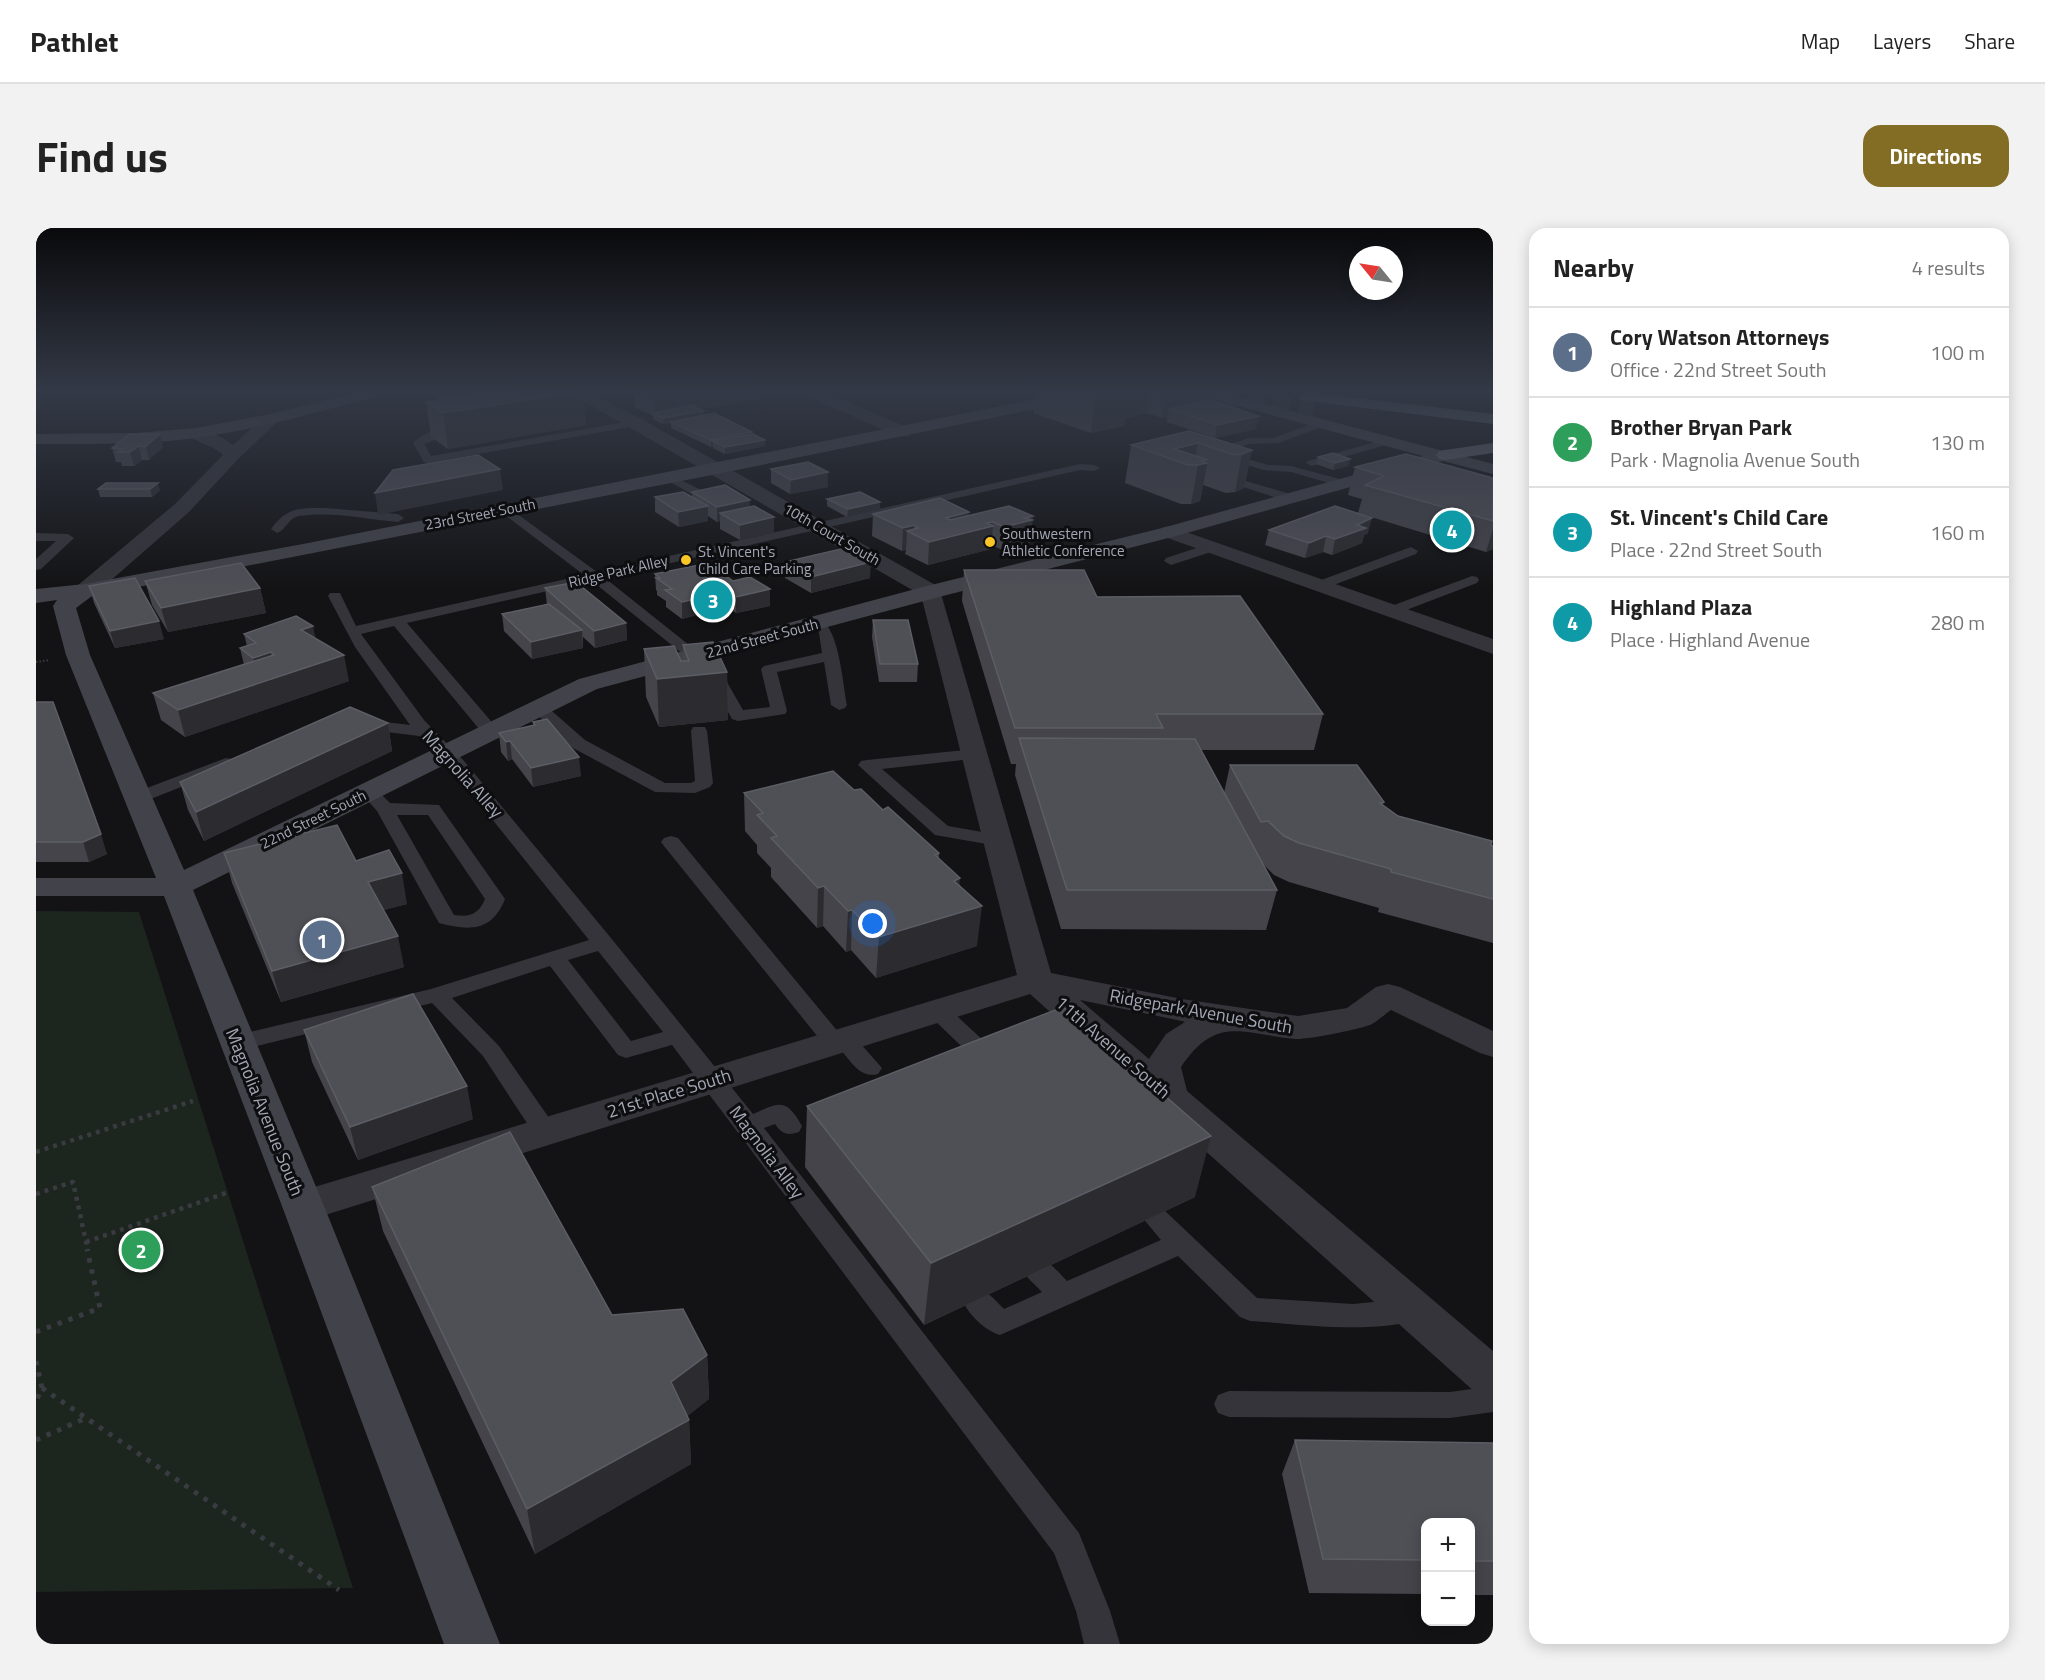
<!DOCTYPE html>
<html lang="en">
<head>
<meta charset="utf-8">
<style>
	:root { --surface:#fff; --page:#f2f2f2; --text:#222; --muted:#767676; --line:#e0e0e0; --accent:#836c24 }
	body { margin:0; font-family:"Titillium Web",sans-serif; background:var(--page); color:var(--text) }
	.controls { position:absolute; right:18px; bottom:18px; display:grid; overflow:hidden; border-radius:12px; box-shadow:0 3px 15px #0003 }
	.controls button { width:54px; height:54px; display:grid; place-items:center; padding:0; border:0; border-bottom:2px solid var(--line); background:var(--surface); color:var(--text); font:30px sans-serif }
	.compass { position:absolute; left:1313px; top:18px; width:54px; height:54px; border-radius:50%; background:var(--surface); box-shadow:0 3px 15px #0003; rotate:300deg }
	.you { position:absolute; left:837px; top:696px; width:21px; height:21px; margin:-15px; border:4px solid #fff; border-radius:50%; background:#1a73e8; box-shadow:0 0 0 9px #1a73e833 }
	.badge { display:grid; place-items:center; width:39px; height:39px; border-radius:50%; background:var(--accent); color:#fff; font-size:20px; font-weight:700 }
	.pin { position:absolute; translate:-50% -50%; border:3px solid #fff; box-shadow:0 2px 6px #0006 }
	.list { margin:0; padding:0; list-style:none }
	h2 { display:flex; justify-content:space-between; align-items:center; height:78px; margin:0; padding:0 24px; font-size:26px }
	h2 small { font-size:20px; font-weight:400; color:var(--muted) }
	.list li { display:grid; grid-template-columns:39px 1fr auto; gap:18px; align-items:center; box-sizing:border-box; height:90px; padding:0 24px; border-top:2px solid var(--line) }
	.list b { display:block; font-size:22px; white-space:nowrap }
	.list p { margin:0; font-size:20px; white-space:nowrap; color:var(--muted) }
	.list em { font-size:20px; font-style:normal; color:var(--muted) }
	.map { position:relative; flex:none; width:1457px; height:1416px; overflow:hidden; border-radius:18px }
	header { display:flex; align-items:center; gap:36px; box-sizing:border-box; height:84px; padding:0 30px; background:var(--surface); border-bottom:2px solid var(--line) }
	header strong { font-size:28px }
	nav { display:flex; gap:33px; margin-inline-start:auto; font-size:21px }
	.intro { display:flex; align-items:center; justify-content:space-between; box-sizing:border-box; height:144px; padding:0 36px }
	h1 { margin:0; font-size:42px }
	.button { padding:15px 27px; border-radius:18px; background:var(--accent); color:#fff; font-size:21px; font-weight:700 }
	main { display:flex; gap:36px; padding:0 36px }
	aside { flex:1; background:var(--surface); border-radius:18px; box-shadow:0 3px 15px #0003 }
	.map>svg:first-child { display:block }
	.green { fill:#1d251f }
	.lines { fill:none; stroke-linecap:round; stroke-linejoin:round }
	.highway-tunnel { stroke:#303135; stroke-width:17; stroke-dasharray:17 9; stroke-linecap:butt }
	.path-far2 { stroke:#3a3b41; stroke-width:2; stroke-dasharray:1.5 2; stroke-linecap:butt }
	.path-far1 { stroke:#3a3b41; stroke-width:4.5; stroke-dasharray:4 5; stroke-linecap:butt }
	.path { stroke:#3a3b41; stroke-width:5; stroke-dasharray:4.5 7; stroke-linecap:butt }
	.lane { fill:#34343a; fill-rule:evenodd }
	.street { fill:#34343a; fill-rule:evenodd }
	.secondary { fill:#42434a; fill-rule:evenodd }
	.highway { fill:#60626b; fill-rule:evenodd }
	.wall { fill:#44444a }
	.shaded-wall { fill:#2c2c30 }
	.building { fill:#4f4f56; stroke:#5c5d65; stroke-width:1.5 }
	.poi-dot { fill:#fac626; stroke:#0e0e10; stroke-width:2 }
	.labels { text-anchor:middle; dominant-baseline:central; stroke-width:6; stroke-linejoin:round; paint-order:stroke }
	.far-street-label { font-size:15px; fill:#a4a8b6; stroke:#0e0e10 }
	.far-poi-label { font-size:15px; fill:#a4a8b6; stroke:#0e0e10; text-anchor:start }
	.street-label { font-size:18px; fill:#a4a8b6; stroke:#0e0e10 }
</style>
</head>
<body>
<header>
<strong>Pathlet</strong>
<nav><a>Map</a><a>Layers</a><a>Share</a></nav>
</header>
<div class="intro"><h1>Find us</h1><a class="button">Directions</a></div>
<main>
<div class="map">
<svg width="1457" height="1416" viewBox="0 0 1457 1416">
	<rect width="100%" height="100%" fill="#131315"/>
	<path class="green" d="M0,683L103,684L317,1360L0,1364Z"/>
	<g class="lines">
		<path class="highway-tunnel" d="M1134,163L1277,180"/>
		<path class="path-far2" d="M0,434L14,432"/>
		<path class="path-far1" d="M0,924L157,873
			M0,966L37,954L52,1023
			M50,1014L190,965"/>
		<path class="path" d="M0,1104L64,1080L51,1021
			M0,1133L6,1160L0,1173
			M6,1160L303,1362
			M0,1212L50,1190"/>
		<path class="lane" d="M586,163H625L620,166L583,169L578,166Z
			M601,192L605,193V197L392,235L388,234L377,215C386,205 411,196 425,198V202L388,216L395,228Z
			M1287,192L1292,195L1291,197L1242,215L1214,216L1189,224L1232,237L1255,238L1315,254V258L1311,260L1255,244L1227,242L1171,224L1213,210H1237Z
			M1353,210L1357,211V215L1276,238L1270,235L1272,233Z
			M1044,236L1058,237L1064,240L1058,243L1044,242L569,350L663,425L666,428L663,431H653L556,353L371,395L460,499L462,503L460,507H448L358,398L325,406L388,492L428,533L575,710L717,886C744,874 750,870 766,898L763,904C751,908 746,906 739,896L728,900L1043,1305L1074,1383L1084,1416H1048L1040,1383L1018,1325L636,817L590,830L582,827L514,738L416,770L463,818L518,897L522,903L518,909L509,912L500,909L447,828L396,775L201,823L193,820L189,815L193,810L201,807L395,761L553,712L416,541L383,508L318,500L316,496L324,491L374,497L319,419L292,368L294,365H304L320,398L548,347L465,284V278L469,277L561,344ZM562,723L627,804L595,813L532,732Z
			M1183,245L1261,268L1263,271L1257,275L1179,250V246Z
			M635,247L677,268L679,271L677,274H669L631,252V248Z
			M289,280L362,286L368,290L362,294C330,291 295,283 263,288C252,290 250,302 241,305L235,301C251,279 264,280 289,280Z
			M0,305L32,306L38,310L5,341L0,342V331L20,313H0Z
			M1176,315L1181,316L1182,319L1181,322L1135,337L1128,333L1130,330Z
			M1375,319L1382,323L1380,326L1287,361L1282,362L1275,358L1277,355Z
			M1436,348L1441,349L1443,352L1441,355L1360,386H1350L1348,383L1350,380Z
			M782,391C803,396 807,457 811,477L809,480L803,482L795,477L788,434L741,444L751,483L749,486L702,493L696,491L670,445L672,442H684L707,482L734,479L725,441L728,438L786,425L783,405L775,395Z
			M503,475L509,477L549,512L629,555H655L659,553L655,503L657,499H669L671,503L677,555L674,559L659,565L619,564L537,520L497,483L495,480Z
			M939,521L945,522L948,526L945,530L846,541L912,598L969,608L972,612L969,616L962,618L899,607L822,537L825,533L831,532Z
			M190,530L196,531L199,535L196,539L107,574H95L92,570L95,566Z
			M333,559L339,560L354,575L403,577L469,671C456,704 433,703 403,695L341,583L324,564L327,560ZM361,587H392L449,671C442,687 434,689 418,687Z
			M635,608L642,610L803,805L816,806L846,840L842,846C824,851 815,833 803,820L790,819L628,618L625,614L628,610Z
			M902,776L910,778L963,827L967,833L963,839L955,841L947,839L894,788L891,783L894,778Z
			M1118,978L1127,981L1221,1070L1317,1076L1378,1070L1388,1074L1392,1082L1388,1090C1337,1107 1267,1096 1214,1093L1204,1089L1142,1028L964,1107C948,1102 933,1087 926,1072L930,1064C949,1058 955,1068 968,1081L1006,1064L992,1050L988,1042L992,1034C1012,1028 1018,1040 1031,1053L1125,1012L1105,988L1109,981Z
			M1457,1158V1184L1414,1190L1193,1189L1182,1185L1178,1176L1182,1167L1193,1163L1414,1164Z"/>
		<path class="street" d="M530,163H550L607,192L903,359L1015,745L1146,771L1262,788L1311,780L1340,759L1352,756L1364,759L1457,803V829L1444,825L1355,782C1349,786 1343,792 1336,796C1327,801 1270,812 1259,811C1208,806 1180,786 1145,839L1151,863L1457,1123V1171L1440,1165L994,766L267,994L252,989L246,978L252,967L981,747L885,367ZM1044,772L1146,793L1149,794L1130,806L1113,831Z
			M764,163H785L873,200L875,204L873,208H861L767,166Z
			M1426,163H1457V171L1429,166Z
			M233,188L241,193L239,196L202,231L153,284L57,368L49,370L41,368L38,363L41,358L139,276L187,227C176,216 159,215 151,206L153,202C167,199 186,208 197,217L227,190Z
			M1133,298L1457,411V426L1126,308L1123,304L1126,300Z"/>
		<path class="secondary" d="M328,163H354L351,166C288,182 225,201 160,210C107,217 53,216 0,216V206L100,205L160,200L230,187Z
			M1041,163H1071L1063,168L681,246L56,368L40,380L54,427L148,642L543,451L887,359L1126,300L1387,228L1158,166L1155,163H1180L1457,236V246L1407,233L1140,308L903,369L561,461L157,662L288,978L464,1416H408L246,978L128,668H0V650H120L30,427L17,378L21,372L0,375V361L49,356L267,316Z"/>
		<path class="highway" d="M1270,164L1457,186V196L1265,172L1262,169Z
			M1457,215V225L1409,232L1403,231L1400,227L1403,223L1409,222Z"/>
	</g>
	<path class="wall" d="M380,163H547L550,197L412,221L395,209L390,174L405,171L380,164Z
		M598,163H739V168L664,181L668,183V187L716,206L729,218L689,226L677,220V218L675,219L635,200V195L627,196L617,191V188L599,179Z
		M999,163H1160L1158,176L1220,201L1179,210L1131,194V189L1126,190L1111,185L1089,190L1088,198L1055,205L997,185Z
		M1153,203L1216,222L1208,260L1199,264L1190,265L1167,257L1164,273L1155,276H1145L1089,255L1095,217Z
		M94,206L127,219L113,232H106L98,238H86L85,234H80L76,220Z
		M1282,229L1314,231L1312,238L1297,242L1280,236Z
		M1319,239L1457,250V321L1450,324L1322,285L1326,271L1312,267Z
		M735,241L792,244V259L754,266L735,255Z
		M70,255L124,262L116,269H64L62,261Z
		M656,264L714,272V279L738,289V304L704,312L684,301V293L681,294L672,288V293L643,299L619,284V269H656Z
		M791,271L844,282L811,289L791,278Z
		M837,286L933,288H997L994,315L966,322L956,317L955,321L892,337L869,326L870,322L866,323L836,308Z
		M1233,302L1332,305L1328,307L1326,315L1296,327L1287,324L1269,330L1229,317Z
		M749,334L834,350L775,365L749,350Z
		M928,342L1061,369L1287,486L1278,522H1165L1188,565L1194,537L1348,574L1347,577L1362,588L1457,618V715L1342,684L1343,680L1253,654L1238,647L1227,636L1241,662L1230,702L1025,701L979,547L980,536H975L926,373Z
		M619,346L697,353L734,361V378L700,385L697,383L673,389L668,385L646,391L630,379V373L621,367V363L620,362Z
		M109,353L224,360L230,385L132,404L116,377Z
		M53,358L128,411L79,420L58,375Z
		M509,360L590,395L591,412L559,420L547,409V420L496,431L468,403L466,386L511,377Z
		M837,392L882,436L881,454H843L836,409Z
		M208,406L279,410L313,453L149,509L125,492L117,465L208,437L204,420L211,418Z
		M647,417L691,444L692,492L623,499L610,469L608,421L645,433H647Z
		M0,474L71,626L53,634H0Z
		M497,494L545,548L497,559L476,531L472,533L465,524L463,505L497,498Z
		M352,495L356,523L168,613L152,582L144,554Z
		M818,562L847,582L903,625V631L924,657L941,718L840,750L815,722L810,724L787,698L781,700L735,649V640L721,625V617L709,603L708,565Z
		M188,625L320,633L371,676L347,682L368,739L245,774L196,655Z
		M268,802L437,891L322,932L276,834Z
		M771,878L1159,969L888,1097L769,939Z
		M336,959L576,1087L671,1127L673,1171L651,1188L653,1192L655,1236L499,1326L347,1003Z
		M1259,1212L1457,1215V1367H1434V1294H1389V1366L1273,1365L1246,1246Z"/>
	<path class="shaded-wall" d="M442,163H547L550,197L412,221L407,185L444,180Z
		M618,163H739V168L624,188L619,186Z
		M1060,163H1115L1111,185L1089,190L1088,198L1055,205Z
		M1131,163H1160L1157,183L1133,181L1131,189L1126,190Z
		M668,183V189L635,194V195L627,196V190Z
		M1223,188L1220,201L1179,210L1181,197Z
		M716,204V211L677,213V218L675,219V212Z
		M124,206L127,219L113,232L110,218Z
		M729,212V218L689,226V219Z
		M1162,215L1158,237L1138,221Z
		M103,218L106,232L98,238L94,224Z
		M1216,222L1208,260L1199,264L1206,226Z
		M1314,231L1312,238L1297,242L1299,235Z
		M1172,232L1164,273L1155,276L1162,237L1166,233Z
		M464,241L467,262L342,287L339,265Z
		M792,244V259L754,266L755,252Z
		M122,255L124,262L116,269L114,261Z
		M714,272V287L684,285V293L681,294V279Z
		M844,274V282L811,289L812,281Z
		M672,278V293L643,299L642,284Z
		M933,284L932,304L951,295L957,294L956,298H957L955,321L892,337L893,314L910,290Z
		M997,288L994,315L966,322L968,299L989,290Z
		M738,289V304L704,312V297Z
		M1336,290L1332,305L1328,307L1326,315L1296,327L1299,311L1321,297Z
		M878,297L877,306L871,303L870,322L866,323L867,300Z
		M1457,301V321L1450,324Z
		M1290,308L1287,324L1269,330L1273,315Z
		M835,334L834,350L775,365V349Z
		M224,360L230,385L132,404L125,380Z
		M734,361V378L700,385V369Z
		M697,367V383L673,389V372Z
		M668,369V385L646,391V374Z
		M123,393L128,411L79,420L74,403Z
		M590,395L591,412L559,420L558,403Z
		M277,398L282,423L265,402Z
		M546,402L547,420L496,431L495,414Z
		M235,424L240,449L308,427L313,453L149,509L142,482L223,455L217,430Z
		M691,444L692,492L623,499L621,451Z
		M352,495L356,523L168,613L160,584Z
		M474,513L476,531L472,533L470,514Z
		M543,529L545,548L497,559L495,540Z
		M65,606L71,626L53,634L47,614Z
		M366,645L371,676L338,685L332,654Z
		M924,650L921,685L946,678L941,718L840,750L843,709L918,653Z
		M788,658L787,698L781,700L782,660Z
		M816,682L815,722L810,724L812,683Z
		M362,708L368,739L245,774L236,743Z
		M431,858L437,891L322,932L314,899Z
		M1175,908L1159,969L888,1097L895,1035Z
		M671,1127L673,1171L638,1199L635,1154Z
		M653,1192L655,1236L499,1326L491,1281Z"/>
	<path class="building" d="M457,163H546L407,185L390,174Z
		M1174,172L1223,188L1181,197L1133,181Z
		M656,177L668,183L627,190L617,185Z
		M678,185L716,204L675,212L635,194Z
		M1153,203L1216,222L1206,226L1198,227L1162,215L1138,221L1172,232L1166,233L1171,235L1162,237H1152L1095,217Z
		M94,206H124L110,218H103L94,224H82L86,221L76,220Z
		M717,206L729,212L689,219L677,213Z
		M1297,225L1314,231L1299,235L1282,229Z
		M1370,226L1457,250V293L1329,257L1348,248L1319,239Z
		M442,227L464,241L339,265L357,242Z
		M772,234L792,244L755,252L735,241Z
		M70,255H122L114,261H62Z
		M689,257L714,272L681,279L656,264Z
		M647,264L672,278L642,284L619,269Z
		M824,264L844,274L812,281L791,271Z
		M904,270L933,284L910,290L914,292L973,278L997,288L989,290L996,292L968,299L957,294L951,295L957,298L893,314L871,303L882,300L878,297L867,300L837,286Z
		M718,278L738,289L704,297L684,285Z
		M1299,278L1336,290L1321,297L1330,300L1299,311L1290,308L1273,315L1233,302Z
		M809,320L835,334L775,349L749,334Z
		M205,335L224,360L125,380L109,353Z
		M673,335L697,353L714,349L734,361L700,369L697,367L673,372L668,369L646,374L629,362L636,361L620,350H624L619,346Z
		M928,342H1048L1061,369L1204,368L1287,486H1120L1127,500H979Z
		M99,350L123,393L74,403L53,358Z
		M540,354L590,395L558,403L509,360Z
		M513,376L546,402L495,414L466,386Z
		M260,388L277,398L265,402L308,427L142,482L117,465L238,427L235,424L217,430L204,420L220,415L208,406Z
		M837,392H872L882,436H844Z
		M677,414L691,444L621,451L608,421L638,418L645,433H653L647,417Z
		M0,474H17L65,606L47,614H0Z
		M314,479L352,495L160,584L144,554Z
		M511,491L543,529L495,540L474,513L470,514L463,505L499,497L497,494Z
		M983,510L1159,511L1241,662H1031Z
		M1194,537H1321L1348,574L1344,575L1362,588L1456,613L1455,617L1457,618V671L1355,644V641L1263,615L1248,608L1232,593L1225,594Z
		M797,543L818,562L825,561L847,582L852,579L903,625L899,627L924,650L918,653L946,678L843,709L816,682L812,683L788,658L782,660L735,610L741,608L721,587L727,585L708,565Z
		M301,597L320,633L353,622L366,645L332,654L362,708L236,743L188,625Z
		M377,766L431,858L314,899L268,802Z
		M1027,779L1175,908L895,1035L771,878Z
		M474,904L576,1087L647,1081L671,1127L635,1154L653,1192L491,1281L336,959Z
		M1259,1212L1457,1215V1333H1434V1294H1389V1332L1287,1331Z"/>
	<linearGradient id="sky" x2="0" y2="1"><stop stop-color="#0a0a0c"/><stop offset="0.45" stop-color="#333946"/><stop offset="1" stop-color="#333946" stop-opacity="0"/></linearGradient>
	<rect width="1457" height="361" fill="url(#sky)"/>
	<g class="poi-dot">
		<circle cx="954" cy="314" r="6"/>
		<circle cx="650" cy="332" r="6"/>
	</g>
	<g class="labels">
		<g class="far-street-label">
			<text transform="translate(444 286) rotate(-11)">23rd Street South</text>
			<text transform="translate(796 306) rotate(30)">10th Court South</text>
			<text transform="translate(582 343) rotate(-13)">Ridge Park Alley</text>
			<text transform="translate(726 410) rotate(-15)">22nd Street South</text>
			<text transform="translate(277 591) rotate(-26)">22nd Street South</text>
		</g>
		<g class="far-poi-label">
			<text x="966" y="305">Southwestern<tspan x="966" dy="17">Athletic Conference</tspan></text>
			<text x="662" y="323">St. Vincent's<tspan x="662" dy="17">Child Care Parking</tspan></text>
		</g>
		<g class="street-label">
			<text transform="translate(427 546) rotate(48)">Magnolia Alley</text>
			<text transform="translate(1165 783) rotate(10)">Ridgepark Avenue South</text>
			<text transform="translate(1077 819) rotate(41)">11th Avenue South</text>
			<text transform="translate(633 865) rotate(-17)">21st Place South</text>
			<text transform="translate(229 884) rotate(68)">Magnolia Avenue South</text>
			<text transform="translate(731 924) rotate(53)">Magnolia Alley</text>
		</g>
	</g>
</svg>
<div class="controls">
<button>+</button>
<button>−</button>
</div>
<svg class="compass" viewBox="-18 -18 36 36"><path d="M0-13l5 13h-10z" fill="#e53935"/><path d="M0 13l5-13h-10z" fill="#767676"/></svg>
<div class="you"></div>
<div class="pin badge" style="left:286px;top:712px;background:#5c6f8a">1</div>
<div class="pin badge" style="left:105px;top:1022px;background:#2e9e5b">2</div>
<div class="pin badge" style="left:677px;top:372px;background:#0f9aa8">3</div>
<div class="pin badge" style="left:1416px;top:302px;background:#0f9aa8">4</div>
</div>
<aside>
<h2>Nearby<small>4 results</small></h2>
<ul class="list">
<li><span class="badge" style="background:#5c6f8a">1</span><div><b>Cory Watson Attorneys</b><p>Office · 22nd Street South</p></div><em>100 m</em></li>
<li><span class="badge" style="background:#2e9e5b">2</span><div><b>Brother Bryan Park</b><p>Park · Magnolia Avenue South</p></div><em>130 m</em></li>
<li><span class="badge" style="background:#0f9aa8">3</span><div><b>St. Vincent's Child Care</b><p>Place · 22nd Street South</p></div><em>160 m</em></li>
<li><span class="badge" style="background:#0f9aa8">4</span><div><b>Highland Plaza</b><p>Place · Highland Avenue</p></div><em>280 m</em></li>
</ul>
</aside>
</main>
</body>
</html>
